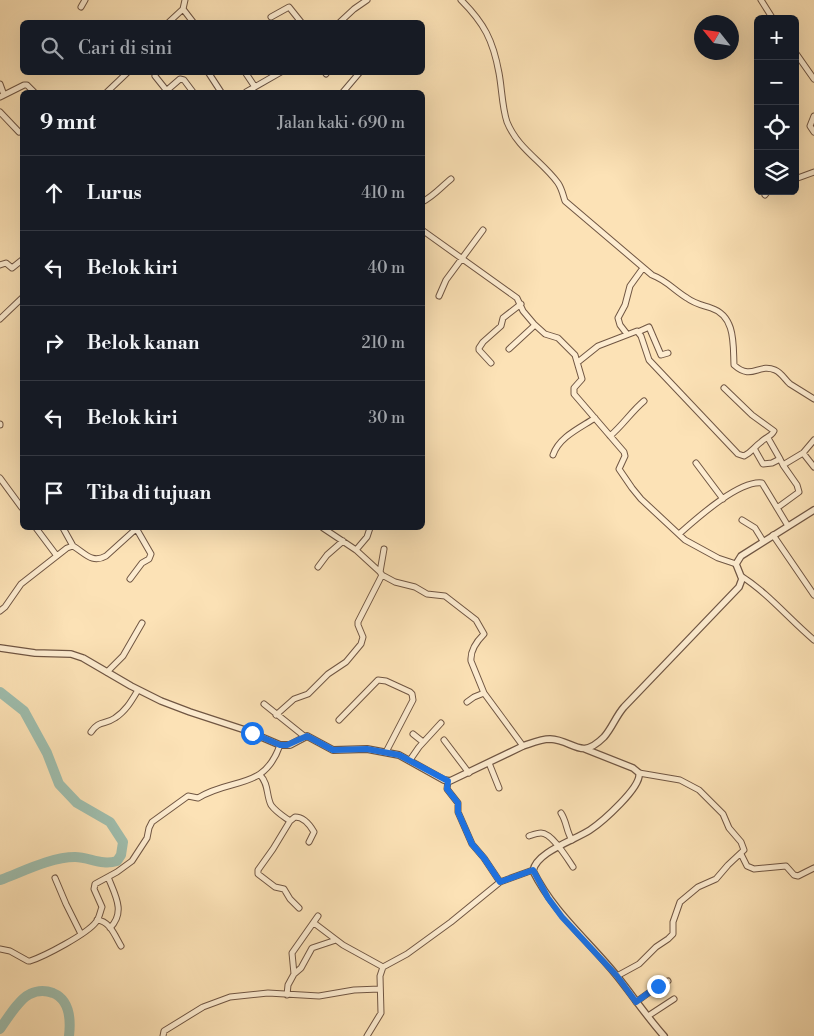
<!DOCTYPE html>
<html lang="id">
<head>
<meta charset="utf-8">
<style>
	:root { --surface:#171b24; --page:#242831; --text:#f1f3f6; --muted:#9ea1a6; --line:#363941 }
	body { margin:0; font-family:"Libre Bodoni",serif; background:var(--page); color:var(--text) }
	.controls { position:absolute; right:15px; top:15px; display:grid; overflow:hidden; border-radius:8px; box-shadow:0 5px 20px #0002 }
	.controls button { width:45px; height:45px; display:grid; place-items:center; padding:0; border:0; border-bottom:1px solid var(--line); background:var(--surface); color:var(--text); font:25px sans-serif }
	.compass { position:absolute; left:694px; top:15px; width:45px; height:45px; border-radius:50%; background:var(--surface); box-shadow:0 5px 20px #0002; rotate:300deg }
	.stop { position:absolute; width:15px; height:15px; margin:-11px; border:4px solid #1a73e8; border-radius:50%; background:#fff }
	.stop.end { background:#1a73e8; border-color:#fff; box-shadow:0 1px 5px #0008 }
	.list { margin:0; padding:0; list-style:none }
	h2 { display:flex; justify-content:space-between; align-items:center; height:65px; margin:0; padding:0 20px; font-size:21px }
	h2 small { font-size:16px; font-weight:400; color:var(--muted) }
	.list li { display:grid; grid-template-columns:32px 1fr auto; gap:15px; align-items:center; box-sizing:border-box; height:75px; padding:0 20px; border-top:1px solid var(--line) }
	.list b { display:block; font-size:19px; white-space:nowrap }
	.list em { font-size:16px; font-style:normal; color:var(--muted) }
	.icon { flex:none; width:28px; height:28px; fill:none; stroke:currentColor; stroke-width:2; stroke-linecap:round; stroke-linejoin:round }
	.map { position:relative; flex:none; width:814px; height:1036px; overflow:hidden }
	.search { position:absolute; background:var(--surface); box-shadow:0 5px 20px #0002; left:20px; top:20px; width:405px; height:55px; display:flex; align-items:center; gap:12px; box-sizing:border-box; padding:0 18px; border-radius:8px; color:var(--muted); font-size:19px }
	.panel { position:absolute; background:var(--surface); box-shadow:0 5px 20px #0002; left:20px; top:90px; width:405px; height:440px; border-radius:8px }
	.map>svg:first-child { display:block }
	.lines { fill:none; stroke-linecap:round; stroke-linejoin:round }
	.river { stroke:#9fbeae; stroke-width:10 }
	.minor-casing { stroke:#705643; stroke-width:7 }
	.tertiary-casing { stroke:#705643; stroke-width:8 }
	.minor { stroke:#fdecd0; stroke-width:5 }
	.tertiary { stroke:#fdecd0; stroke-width:5.5 }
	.route { stroke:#1a73e8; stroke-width:6 }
</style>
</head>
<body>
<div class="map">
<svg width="814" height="1036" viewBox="0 0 814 1036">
	<rect width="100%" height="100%" fill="#fce2b6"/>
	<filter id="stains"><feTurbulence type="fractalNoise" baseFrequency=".004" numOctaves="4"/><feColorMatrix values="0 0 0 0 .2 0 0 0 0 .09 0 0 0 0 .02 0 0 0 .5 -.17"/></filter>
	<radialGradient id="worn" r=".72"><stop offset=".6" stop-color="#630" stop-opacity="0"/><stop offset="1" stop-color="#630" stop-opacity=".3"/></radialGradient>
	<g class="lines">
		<path class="river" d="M0,692L24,711L47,753L59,784L77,803L110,822L123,842L121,855L117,861C101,866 90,857 75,857C51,857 22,872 0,880
			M0,1029C7,1019 19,999 30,994C38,990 45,990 53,993C70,1000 71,1019 69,1036"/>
		<defs>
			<path id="minor" d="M461,0C484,23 493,40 499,73C502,89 502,107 507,122C518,149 542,161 558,183C562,189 563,195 565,201L652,275C666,280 674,290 687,298C695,304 702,305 711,308C736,316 733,345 734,365C752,381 758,363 775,370C782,373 785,380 790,384C798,389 806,394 814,399
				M761,0L773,19
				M81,7L85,0
				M183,9L193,22
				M271,17L289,7L301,22
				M169,22L183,9L185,0
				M340,22L354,9L367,0
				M795,52L814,79
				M208,72L221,92
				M245,72L255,87
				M325,72L326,74
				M155,76L167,91
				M0,84L4,95
				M107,92L128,72
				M165,92L180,79L184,80L193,92
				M246,92L281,72
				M343,92L360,72
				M0,97L24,85H27L34,92
				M0,112L19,132
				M814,116L810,126L814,132
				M795,179L814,172
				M765,195L768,191
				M422,202C434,196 441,187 451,179
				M422,230L517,298L523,311L534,324L545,334L558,338L575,355L582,379L574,388V394L624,452L625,456L619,469L632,488L641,499L685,540L718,558L736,564
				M0,265L6,263L12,268L22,260
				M439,296L446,280L483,230
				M0,319L22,298
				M638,332L649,327L661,355L668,353
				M627,334L620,325L618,318L625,305L630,286L643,268
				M509,349L535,325
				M578,362L598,346L637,331L641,336L649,360L738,454L744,456C752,452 754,447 761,442C766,437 771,437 774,431L752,415L724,388
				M491,363L479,350V348L483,342L501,326L503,318L521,304
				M0,424V425
				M610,436C623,425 631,412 644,401
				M768,438L780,459
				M755,450L763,464L772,463L780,459L783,465L803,453L814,440
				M803,453L814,467
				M553,455C559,437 580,428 595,418
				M696,463L723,499
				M0,478L22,508
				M777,508L799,492L797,485L783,465
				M742,520L755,528L763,541
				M36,528L57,556
				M63,528L73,546
				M679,534C696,519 739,480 762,483L788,526
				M773,535L814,595
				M356,550L367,537L370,528
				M318,567L327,555L343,541
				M380,572L384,549
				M382,575L395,582L415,587L427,594L445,596L476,620L484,634C477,641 470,650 471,661L484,693L523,746
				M741,576C768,593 789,619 814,640
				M130,579L142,563L149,559L151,554L136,528
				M0,611L5,607L21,584L67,548L73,546C85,553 92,564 106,556L137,528
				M107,672L123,656L142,623
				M467,702L474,697L484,693
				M264,704L304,736
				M276,715L294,699L308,694L328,674L346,662L361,644L363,637L358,625V622L382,575L380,572L356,550L323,528
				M339,720L378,680L386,681L410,692L412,694L413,700L386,752
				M91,732C99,720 105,725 115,718C126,711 132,700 138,690
				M413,734L423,742
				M444,740L469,773
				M410,760L419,747L441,723
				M489,763L499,788
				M260,775C269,784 266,795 271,805C276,812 283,816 290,821L273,849L258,870V874L275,887L284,889L290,899L299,908
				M448,781L447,789L458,803V812L472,844L484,858L500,882
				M561,813C567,822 566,831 572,840
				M290,821L295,817C303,817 310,825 314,832L309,842
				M529,836C532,835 537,833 541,833C552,833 567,858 573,867
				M741,854L747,866L754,869L786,866L794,875L798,876L814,868
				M108,877C115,895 126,912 110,928
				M55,878L66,904L81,934
				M97,920C110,921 115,936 121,946
				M314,923L343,945L383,967
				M0,949L10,951L28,961H30C45,956 87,934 96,922C99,919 100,912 102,907L94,889L95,884L117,872L132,861L147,838L149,828L152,822L188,796L198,798C232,777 264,791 280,745
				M294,974L301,968L312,948L336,940
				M617,976L639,964L656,947L668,939L673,934V922L680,902L698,887L716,879L728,865L744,850L741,842L729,828L723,814L699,790L680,780L639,773
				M287,995L288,985L294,974L292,953L318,916
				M636,1002L658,986L668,981
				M648,1016L674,999
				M163,1036L164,1031L203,1007L230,997L268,993L319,996L354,990L380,989
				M367,1036L381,1013L380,976L383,967L407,954L451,922L500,882L533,870"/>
			<path id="tertiary" d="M0,648L35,653L71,654L83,658L131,686L161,701L190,712L245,730L280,745H290L307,736L333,750L367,749L399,755L444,780L450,781L523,746C532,743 541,739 550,739C574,740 580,761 604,737C612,728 616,716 624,707L739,587L742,579L736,564L741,556L814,510
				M585,749L633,768L639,773C642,787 602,822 590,830C575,840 536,852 533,871C554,913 588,940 617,976C633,996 647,1017 664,1036"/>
		</defs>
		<use href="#minor" class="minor-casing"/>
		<use href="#tertiary" class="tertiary-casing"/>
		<use href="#minor" class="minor"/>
		<use href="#tertiary" class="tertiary"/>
	</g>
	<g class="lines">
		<path class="route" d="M252,733L280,745H287L307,736L333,750L367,749L399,755L448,781L447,789L458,803V812L472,844L484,858L500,882L533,870L548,898L562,917L617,976L636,1002L658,986"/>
	</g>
	<rect width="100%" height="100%" filter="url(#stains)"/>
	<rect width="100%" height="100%" fill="url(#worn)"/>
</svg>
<div class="controls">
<button>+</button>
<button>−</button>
<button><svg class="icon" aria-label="locate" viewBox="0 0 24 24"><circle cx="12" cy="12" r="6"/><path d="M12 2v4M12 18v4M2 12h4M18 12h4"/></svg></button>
<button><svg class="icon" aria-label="layers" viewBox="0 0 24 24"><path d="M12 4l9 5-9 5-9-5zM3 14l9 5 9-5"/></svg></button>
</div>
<svg class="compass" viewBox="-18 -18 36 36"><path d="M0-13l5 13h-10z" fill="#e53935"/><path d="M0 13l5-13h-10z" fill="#9ea1a6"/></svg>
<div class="stop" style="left:252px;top:733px"></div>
<div class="stop end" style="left:658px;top:986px"></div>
<div class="search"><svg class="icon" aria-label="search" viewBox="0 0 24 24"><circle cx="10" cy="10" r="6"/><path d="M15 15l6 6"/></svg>Cari di sini</div>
<section class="panel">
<h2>9 mnt<small>Jalan kaki · 690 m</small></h2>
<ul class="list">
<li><svg class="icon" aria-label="ahead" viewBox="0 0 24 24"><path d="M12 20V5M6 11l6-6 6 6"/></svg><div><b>Lurus</b></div><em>410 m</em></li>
<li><svg class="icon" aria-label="left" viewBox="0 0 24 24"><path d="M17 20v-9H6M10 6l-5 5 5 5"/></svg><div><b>Belok kiri</b></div><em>40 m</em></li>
<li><svg class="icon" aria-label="right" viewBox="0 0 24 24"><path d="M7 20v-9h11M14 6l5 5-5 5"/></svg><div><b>Belok kanan</b></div><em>210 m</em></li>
<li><svg class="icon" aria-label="left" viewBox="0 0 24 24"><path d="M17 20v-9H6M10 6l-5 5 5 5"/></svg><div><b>Belok kiri</b></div><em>30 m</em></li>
<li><svg class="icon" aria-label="arrive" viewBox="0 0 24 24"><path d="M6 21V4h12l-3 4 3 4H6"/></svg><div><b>Tiba di tujuan</b></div></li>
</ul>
</section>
</div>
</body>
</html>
